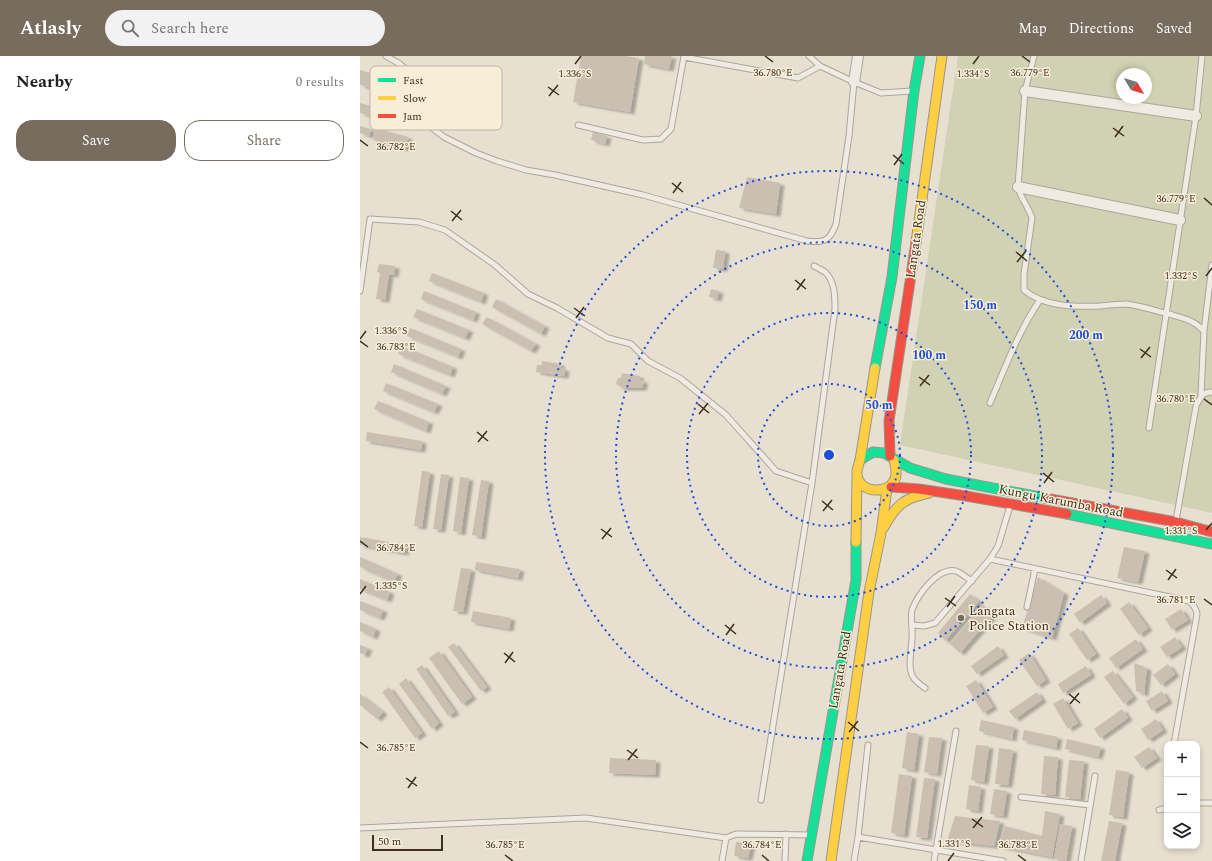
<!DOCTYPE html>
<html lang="en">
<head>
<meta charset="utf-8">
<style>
	:root { --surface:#fff; --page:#f2f2f2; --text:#222; --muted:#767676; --line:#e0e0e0; --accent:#786c5e }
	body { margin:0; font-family:Spectral,serif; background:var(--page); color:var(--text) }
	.controls { position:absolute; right:12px; bottom:12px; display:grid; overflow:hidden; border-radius:8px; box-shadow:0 2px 6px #0003 }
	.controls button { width:36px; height:36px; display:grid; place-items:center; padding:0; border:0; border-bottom:1px solid var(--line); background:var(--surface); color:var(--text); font:20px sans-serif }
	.compass { position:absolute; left:756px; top:12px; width:36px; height:36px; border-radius:50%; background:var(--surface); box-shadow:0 2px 6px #0003; rotate:128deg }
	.scale { position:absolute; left:12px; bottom:10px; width:71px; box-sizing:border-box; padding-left:4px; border:2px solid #3d2e20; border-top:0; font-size:11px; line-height:14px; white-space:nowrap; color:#3d2e20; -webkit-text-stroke:3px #f7eed8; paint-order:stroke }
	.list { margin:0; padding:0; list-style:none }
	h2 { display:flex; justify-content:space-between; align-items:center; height:52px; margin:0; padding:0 16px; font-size:17px }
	h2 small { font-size:13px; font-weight:400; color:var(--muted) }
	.actions { display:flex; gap:8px; padding:12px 16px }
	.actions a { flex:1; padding:9px 0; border:1px solid var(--accent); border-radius:16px; text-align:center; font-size:14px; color:var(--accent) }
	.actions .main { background:var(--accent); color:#fff }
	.icon { flex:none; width:22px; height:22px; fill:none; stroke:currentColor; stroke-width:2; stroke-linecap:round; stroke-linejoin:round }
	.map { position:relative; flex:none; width:852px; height:805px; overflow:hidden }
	header { display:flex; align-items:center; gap:24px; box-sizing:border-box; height:56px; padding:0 20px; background:var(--accent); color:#fff }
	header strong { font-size:19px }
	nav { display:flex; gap:22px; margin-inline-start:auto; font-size:14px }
	.search { width:280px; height:36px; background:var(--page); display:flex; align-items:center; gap:10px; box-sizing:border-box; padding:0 14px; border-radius:22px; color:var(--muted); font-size:15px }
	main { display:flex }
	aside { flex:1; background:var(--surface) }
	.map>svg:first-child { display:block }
	.cemetery { fill:#d1d1b3; fill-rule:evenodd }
	.building { fill:#cbbfb2; filter:url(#shadow) }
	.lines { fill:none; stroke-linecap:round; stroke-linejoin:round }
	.lane-casing { stroke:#ada599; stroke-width:7 }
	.street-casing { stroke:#ada599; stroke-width:12 }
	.fast-casing { stroke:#9c958a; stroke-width:11 }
	.slow-casing { stroke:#9c958a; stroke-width:11 }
	.jam-casing { stroke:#9c958a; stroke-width:11 }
	.lane { stroke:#efebe3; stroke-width:5 }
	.street { stroke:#efebe3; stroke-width:10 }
	.fast { stroke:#16e098; stroke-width:9 }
	.slow { stroke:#ffcf43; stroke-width:9 }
	.jam { stroke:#f24e42; stroke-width:9 }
	.ticks { fill:none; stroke:#3d2e20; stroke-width:1.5 }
	.ring { fill:none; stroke:#1d4ed8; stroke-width:2; stroke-dasharray:2 4 }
	.poi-dot { fill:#786c5e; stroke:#f7eed8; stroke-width:1.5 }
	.labels { text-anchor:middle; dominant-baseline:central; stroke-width:3; stroke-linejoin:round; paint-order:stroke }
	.street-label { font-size:13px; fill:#3d2e20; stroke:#f7eed8 }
	.poi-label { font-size:13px; fill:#3d2e20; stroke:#f7eed8; text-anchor:start }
	.key { fill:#f7eed8; stroke:#bfb4a1; stroke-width:1 }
	.key-label { font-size:11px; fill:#3d2e20 }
	.ticks-label { font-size:10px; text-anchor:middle; fill:#3d2e20; stroke:#f7eed8; stroke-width:3; stroke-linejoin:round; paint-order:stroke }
	.centre { fill:#1d4ed8; stroke:#f7eed8; stroke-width:2 }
	.ring-label { font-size:12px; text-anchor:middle; font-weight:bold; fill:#1d4ed8; stroke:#f7eed8; stroke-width:3; stroke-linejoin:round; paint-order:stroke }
</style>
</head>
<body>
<header>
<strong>Atlasly</strong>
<div class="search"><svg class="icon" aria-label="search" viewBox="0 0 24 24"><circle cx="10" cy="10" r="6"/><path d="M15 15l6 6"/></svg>Search here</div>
<nav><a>Map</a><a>Directions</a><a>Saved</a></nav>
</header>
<main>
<aside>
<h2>Nearby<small>0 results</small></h2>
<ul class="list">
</ul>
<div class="actions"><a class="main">Save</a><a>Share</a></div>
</aside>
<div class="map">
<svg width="852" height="805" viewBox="0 0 852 805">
	<defs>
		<filter id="shadow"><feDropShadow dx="4.5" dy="2.5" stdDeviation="1" flood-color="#0004"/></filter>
	</defs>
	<rect width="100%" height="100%" fill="#e7e0d1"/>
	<path class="cemetery" d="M598,0H852V457L540,389ZM762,18H786V42H762Z"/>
	<path class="building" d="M221,0H265L279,2L270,56L213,46Z
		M285,0H312L309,13L284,8Z
		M0,14L27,22L23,35L0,29Z
		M0,47L18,52L15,62L0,57Z
		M0,70L11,73L9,80L0,77Z
		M16,72L48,81L45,93L13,84Z
		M233,76L247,80L245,88L231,84Z
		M387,121L420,127L416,158L379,152Z
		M356,194L365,195L363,213L353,212Z
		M19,208L35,210L34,219L29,218L25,244L16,243L20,217L17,216Z
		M72,217L124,237L121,246L69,225Z
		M351,233L359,235L357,243L349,241Z
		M64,235L116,256L113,264L61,243Z
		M136,243L185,270L181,278L132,251Z
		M57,253L109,274L105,282L53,261Z
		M127,261L176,288L171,295L122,268Z
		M50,272L101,293L98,301L47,280Z
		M42,290L93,311L90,319L38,298Z
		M182,305L201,308L200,312L205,313L204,320L176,316L177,309H182Z
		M34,308L86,330L82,338L31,316Z
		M262,317L280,320L279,324L284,325L282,332H263L256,328L258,322H261Z
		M26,327L78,348L74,356L23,335Z
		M18,345L69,366L66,375L14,353Z
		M7,376L62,385L61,394L6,385Z
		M62,415L70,416L62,471L54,470Z
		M81,418L89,419L81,474L73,473Z
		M100,421L109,422L101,477L93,475Z
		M121,424L129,425L121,481L112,479Z
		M0,481L46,489L44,497L0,489Z
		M764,491L785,495L778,526L757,522Z
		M0,501L38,518L34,526L0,511Z
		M116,506L160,513L158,522L115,514Z
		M101,512L111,513L103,556L93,555Z
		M678,521L704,537L692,582L662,572Z
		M0,523L30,536L27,544L0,533Z
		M610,538L619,545L585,585L578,577Z
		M741,539L747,547L720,567L714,558Z
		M0,545L23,554L20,562L0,554Z
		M769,546L788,572L779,579L760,553Z
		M623,549L634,558L600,597L590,588Z
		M821,553L828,564L812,574L805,563Z
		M113,555L151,562L149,573L111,566Z
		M0,566L16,573L13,581L0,575Z
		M718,572L736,598L727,604L709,578Z
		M815,581L822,591L807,601L800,591Z
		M776,583L783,593L756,612L749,602Z
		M94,587L127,631L121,635L88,591Z
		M0,589L8,592L5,599L0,597Z
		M638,590L644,599L617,618L611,610Z
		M79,595L112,641L102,648L69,602Z
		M669,597L686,624L677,630L659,604Z
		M774,607L787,612L784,638L776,635Z
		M808,608L815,618L801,629L793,619Z
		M62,609L95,656L88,660L56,613Z
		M726,610L731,619L703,637L698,628Z
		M753,615L773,641L764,648L744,621Z
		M46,622L79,667L72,673L39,628Z
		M616,624L633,651L623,657L606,630Z
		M29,631L62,677L55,682L22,636Z
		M802,635L808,645L792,655L786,645Z
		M677,636L682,644L655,663L649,655Z
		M0,638L23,656L17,663L0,649Z
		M703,642L718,667L708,673L693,648Z
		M762,653L768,662L740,682L734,673Z
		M796,663L803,674L788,684L781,673Z
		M621,664L654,671L652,683L619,675Z
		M664,674L698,681L696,692L662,684Z
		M547,676L559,678L554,714L542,712Z
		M569,681L582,682L577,718L564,716Z
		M707,683L741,691L738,701L705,693Z
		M616,689L629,690L624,726L611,724Z
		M789,691L797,702L782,712L774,701Z
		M639,692L653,694L648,729L635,728Z
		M684,700L698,701L695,739L681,738Z
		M250,702L296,704L295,719L249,717Z
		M709,704L724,705L720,743L705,741Z
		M756,714L769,716L763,761L749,759Z
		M539,718L552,720L544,779L531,777Z
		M564,722L575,723L567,782L556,781Z
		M609,729L621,731L618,755L606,753Z
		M634,733L647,735L643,760L630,758Z
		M685,755L700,758L692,801L638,790L645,770L682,780Z
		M595,760L640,765L634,790L587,785Z
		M749,765L762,767L755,805H741Z
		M700,768L712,770L706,805L694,803Z
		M376,786L391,788L388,802L374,800Z"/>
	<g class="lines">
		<defs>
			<path id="lane" d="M26,0L40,8L50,17L52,22L55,42L68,69L84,81L116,97L137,105L166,114L195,119L283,139L447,185C464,187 470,185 476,168L489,80L494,26
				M449,0L460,10L494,26L521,37L552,35
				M674,0L665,35L658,131C661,143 668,150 672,162L664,218V234C684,251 715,251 740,250C749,249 758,248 767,248C781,250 796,255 809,258C823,262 834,264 844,275L841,339
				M324,1L438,22L460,10
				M61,56L85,41L96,29
				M218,69L283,84L301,83L311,73L324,0
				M0,235L10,163L59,166L85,174L135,209L168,238L197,252L248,282L271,288L288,305L320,322L366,359L416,415L452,427
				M844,275L852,209
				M630,347C645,312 658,276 680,244
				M789,372L836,60L842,0
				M816,465L836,350C840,342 842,336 852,336
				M630,503L829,545C834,549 836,552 837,558L814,688
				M667,551L675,513
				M553,569L564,570L575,567L630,503L638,490L650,450
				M565,632C559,628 552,623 551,616C548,605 552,592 552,582C553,573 550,562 552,554C557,540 578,510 596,515C601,517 607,522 612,525
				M661,741L730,749
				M401,744L452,427L475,253C475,241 475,225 465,216C462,214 458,212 454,210
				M837,747H852
				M799,754L807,752
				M0,772L226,762L366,782L376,778L451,779
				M498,781L643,805
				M362,805L366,782
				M425,805L426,778
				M494,805L498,781L508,689
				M574,805L596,675
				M721,805L735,720"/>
			<path id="street" d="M494,26L498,0
				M665,35L836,60
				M658,131L820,164"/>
			<path id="fast" d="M515,312L532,221L554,35L560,0
				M500,404L513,396L524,397L550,412L586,423L685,442
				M707,458L852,488
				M447,805L496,524V486"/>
			<path id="slow" d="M556,186L582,0
				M515,312L500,404C499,408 497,412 497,416C496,440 537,440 536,416C536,412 535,408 534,404
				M524,471C536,449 544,442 569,437
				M496,486L497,421
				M471,805L509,536L521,477L527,433"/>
			<path id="jam" d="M530,400L529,365L556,186
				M531,431L559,433L606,440L707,458
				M685,442L816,466L852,476"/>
		</defs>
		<use href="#lane" class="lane-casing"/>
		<use href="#street" class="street-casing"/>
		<use href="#fast" class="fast-casing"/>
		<use href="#slow" class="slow-casing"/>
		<use href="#jam" class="jam-casing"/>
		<use href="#lane" class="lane"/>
		<use href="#street" class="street"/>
		<use href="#fast" class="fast"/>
		<use href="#slow" class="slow"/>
		<use href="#jam" class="jam"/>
	</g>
	<path class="ticks" d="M405,0L413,6M662,0L670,6M215,8L221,0M613,8L619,0M188,31L199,39M189,40L198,29M753,72L764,80M755,81L763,70M0,84L8,90M533,99L544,108M534,109L542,98M312,127L323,136M313,137L321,126M844,142L852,149M91,155L102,164M92,165L101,154M656,196L667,205M657,206L666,195M846,220L852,212M435,224L446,233M437,234L445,223M214,252L225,260M216,262L224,251M0,283L6,275M0,285L8,291M780,293L791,301M781,302L790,291M559,321L570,329M560,330L569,319M844,343L852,349M338,348L349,357M339,358L348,347M117,376L128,385M118,386L127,375M683,417L694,426M684,427L692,416M462,445L473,454M463,455L472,444M241,473L252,481M846,474L852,467M242,483L251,472M0,485L8,491M806,514L817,522M808,524L816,513M0,538L6,530M585,542L596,550M844,543L852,549M587,551L595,540M365,569L376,578M366,579L374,568M144,597L155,606M145,607L153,596M709,638L720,647M710,648L719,637M488,666L499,675M489,676L498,665M0,686L8,692M267,694L278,702M268,704L277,693M46,722L57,730M48,732L56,721M612,763L623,771M613,772L622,761M145,799L153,805M402,799L409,805M658,799L666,805M588,805L594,797"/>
	<g class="ring">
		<circle cx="469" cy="399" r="71"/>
		<circle cx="469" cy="399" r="142"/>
		<circle cx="469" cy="399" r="213"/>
		<circle cx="469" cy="399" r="284"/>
	</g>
	<circle class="poi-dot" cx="601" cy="562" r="4"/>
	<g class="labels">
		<g class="street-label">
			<text transform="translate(556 183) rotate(-82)">Langata Road</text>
			<text transform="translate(701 445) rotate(11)">Kungu Karumba Road</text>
			<text transform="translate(480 614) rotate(-80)">Langata Road</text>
		</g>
		<g class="poi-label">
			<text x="609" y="555">Langata<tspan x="609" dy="15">Police Station</tspan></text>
		</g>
	</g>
	<rect x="10" y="10" width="132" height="64" rx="6" class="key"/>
	<rect x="18" y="22" width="18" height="4" fill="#16e098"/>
	<rect x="18" y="40" width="18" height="4" fill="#ffcf43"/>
	<rect x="18" y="58" width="18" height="4" fill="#f24e42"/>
	<g class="key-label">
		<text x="43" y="28">Fast</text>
		<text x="43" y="46">Slow</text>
		<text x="43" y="64">Jam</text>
	</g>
	<g class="ticks-label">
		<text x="413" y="20">36.780°E</text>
		<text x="670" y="20">36.779°E</text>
		<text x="215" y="21">1.336°S</text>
		<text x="613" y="21">1.334°S</text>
		<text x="36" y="94">36.782°E</text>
		<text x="816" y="146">36.779°E</text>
		<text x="821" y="223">1.332°S</text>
		<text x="31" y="278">1.336°S</text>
		<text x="36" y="294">36.783°E</text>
		<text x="816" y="346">36.780°E</text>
		<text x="821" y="478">1.331°S</text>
		<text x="36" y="495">36.784°E</text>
		<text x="31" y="533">1.335°S</text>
		<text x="816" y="547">36.781°E</text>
		<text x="36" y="695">36.785°E</text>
		<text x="594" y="791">1.331°S</text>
		<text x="145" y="792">36.785°E</text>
		<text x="402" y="792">36.784°E</text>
		<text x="658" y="792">36.783°E</text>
	</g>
	<circle cx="469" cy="399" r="6" class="centre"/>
	<g class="ring-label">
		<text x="620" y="253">150 m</text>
		<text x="726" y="283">200 m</text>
		<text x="569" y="303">100 m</text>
		<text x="519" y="353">50 m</text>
	</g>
</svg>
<div class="controls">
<button>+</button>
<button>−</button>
<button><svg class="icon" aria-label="layers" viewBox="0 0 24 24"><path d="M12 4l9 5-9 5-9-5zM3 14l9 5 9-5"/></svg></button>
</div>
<svg class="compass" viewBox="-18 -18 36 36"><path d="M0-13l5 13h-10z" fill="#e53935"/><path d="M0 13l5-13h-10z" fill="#767676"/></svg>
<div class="scale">50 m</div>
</div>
</main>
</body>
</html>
